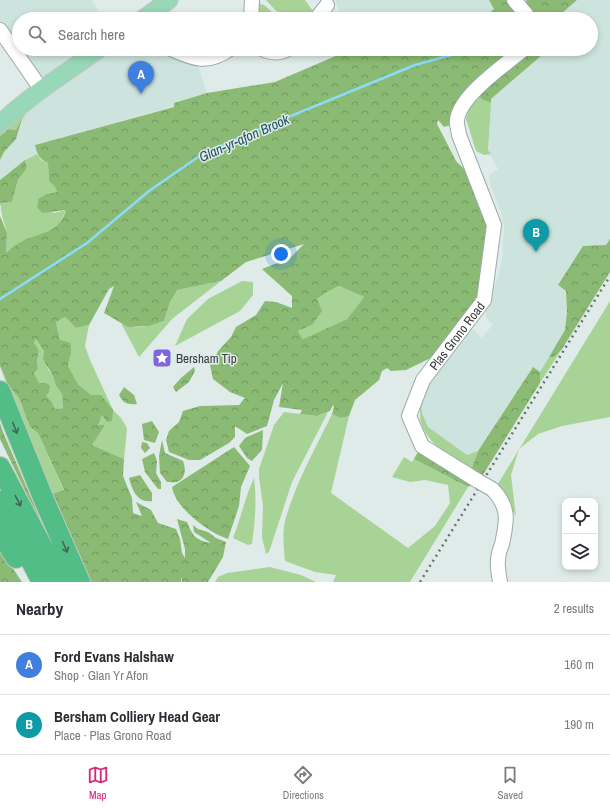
<!DOCTYPE html>
<html lang="en">
<head>
<meta charset="utf-8">
<style>
	:root { --surface:#fff; --page:#f7f7f7; --text:#2b2b33; --muted:#7c7c81; --line:#e1e1e2; --accent:#db2777 }
	body { margin:0; font-family:"Archivo Narrow",sans-serif; background:var(--page); color:var(--text) }
	.controls { position:absolute; right:12px; bottom:12px; display:grid; overflow:hidden; border-radius:8px; box-shadow:0 2px 6px #0003 }
	.controls button { width:36px; height:36px; display:grid; place-items:center; padding:0; border:0; border-bottom:1px solid var(--line); background:var(--surface); color:var(--text); font:20px sans-serif }
	.you { position:absolute; left:281px; top:254px; width:14px; height:14px; margin:-10px; border:3px solid #fff; border-radius:50%; background:#1a73e8; box-shadow:0 0 0 6px #1a73e833 }
	.badge { display:grid; place-items:center; width:26px; height:26px; border-radius:50%; background:var(--accent); color:#fff; font-size:13px; font-weight:700 }
	.pin { position:absolute; translate:-50% -33px; filter:drop-shadow(0 1px 2px #0008) }
	.pin::after { content:''; position:absolute; top:21px; width:14px; height:12px; background:inherit; clip-path:polygon(0 0,100% 0,50% 100%) }
	.list { margin:0; padding:0; list-style:none }
	h2 { display:flex; justify-content:space-between; align-items:center; height:52px; margin:0; padding:0 16px; font-size:17px }
	h2 small { font-size:13px; font-weight:400; color:var(--muted) }
	.list li { display:grid; grid-template-columns:26px 1fr auto; gap:12px; align-items:center; box-sizing:border-box; height:60px; padding:0 16px; border-top:1px solid var(--line) }
	.list b { display:block; font-size:15px; white-space:nowrap }
	.list p { margin:0; font-size:13px; white-space:nowrap; color:var(--muted) }
	.list em { font-size:13px; font-style:normal; color:var(--muted) }
	.icon { flex:none; width:22px; height:22px; fill:none; stroke:currentColor; stroke-width:2; stroke-linecap:round; stroke-linejoin:round }
	.map { position:relative; flex:none; width:610px; height:582px; overflow:hidden }
	.search { position:absolute; background:var(--surface); box-shadow:0 2px 6px #0003; left:12px; right:12px; top:12px; height:44px; display:flex; align-items:center; gap:10px; box-sizing:border-box; padding:0 14px; border-radius:22px; color:var(--muted); font-size:15px }
	.sheet { height:172px; background:var(--surface) }
	nav { display:flex; justify-content:space-around; align-items:center; box-sizing:border-box; height:56px; border-top:1px solid var(--line); background:var(--surface); font-size:11px; color:var(--muted) }
	nav a { display:grid; justify-items:center; gap:2px }
	nav .on { color:var(--accent) }
	.map>svg:first-child { display:block }
	.built { fill:#cde4de }
	.green { fill:#a8d396 }
	.forest { fill:url(#forest-crowns); fill-rule:evenodd }
	.lines { fill:none; stroke-linecap:round; stroke-linejoin:round }
	.stream { stroke:#8bdbf9; stroke-width:2.5 }
	.minor-casing { stroke:#9daaa7; stroke-width:16 }
	.major-casing { stroke:#c3c5c4; stroke-width:19 }
	.highway-casing { stroke:#c3c5c4; stroke-width:22 }
	.minor { stroke:#fff; stroke-width:14 }
	.major { stroke:#98d7b7; stroke-width:17 }
	.highway { stroke:#53bd87; stroke-width:20 }
	.rail { stroke:#6a7271; stroke-width:2.5; stroke-dasharray:2 4; stroke-linecap:butt }
	.minor-bridge-casing { stroke:#9daaa7; stroke-width:16; stroke-linecap:butt }
	.minor-bridge { stroke:#fff; stroke-width:14 }
	.oneway { stroke:#416a56 }
	.labels { text-anchor:middle; dominant-baseline:central; stroke-width:3; stroke-linejoin:round; paint-order:stroke }
	.street-label { font-size:13px; fill:#373d3c; stroke:#deebe8 }
	.poi-label { font-size:13px; fill:#373d3c; stroke:#deebe8; text-anchor:start }
	.water-label { font-size:14px; font-style:italic; fill:#225060; stroke:#deebe8 }
</style>
</head>
<body>
<div class="map">
<svg width="610" height="582" viewBox="0 0 610 582">
	<defs>
		<pattern id="forest-crowns" width="20" height="18" patternUnits="userSpaceOnUse"><rect width="20" height="18" fill="#8aba73"/><path d="M2 6a3 3 0 1 1 6 0M12 15a3 3 0 1 1 6 0" fill="none" stroke="#729860"/></pattern>
	</defs>
	<rect width="100%" height="100%" fill="#deebe8"/>
	<path class="built" d="M0,0H92L103,19H19V49H80L33,86L0,41Z
		M335,0H489L495,9L482,19H343Z
		M577,0H610V239L606,245L558,286L566,291L567,312L565,330L540,372L532,368L478,451L467,455L428,427L422,413L421,397L427,380L469,325L482,338L493,324L486,318L485,306L490,299L498,277L502,258L504,228L501,212L491,187L489,179V175L498,169L488,150L491,99L549,49H591V19H563L560,15Z
		M109,49H161L165,54L170,53L183,63L198,66L207,93L174,103V106L35,145L37,154L26,159L19,166L10,171L0,180V160L4,152L16,139L22,119L28,110L44,94Z"/>
	<path class="green" d="M266,0H305L315,14L311,19H309L298,14L282,13L276,11Z
		M254,2L264,5L277,16L296,19H254Z
		M479,95L481,99L491,103L488,150L491,154L484,155L476,151L466,119L469,106Z
		M28,110L16,130L9,129L0,136V131Z
		M37,154L41,160L48,163L49,181L55,187L57,192L46,194L38,199L37,207L54,213L66,210L60,223L49,231L40,236L21,241L6,253C6,247 7,240 7,234C5,223 0,215 1,203L12,202L18,180L27,168L25,160Z
		M221,281L172,319L139,357L121,323C135,331 149,326 164,321L170,302L176,290Z
		M242,281L253,282V295L240,311L175,346L187,319L208,299Z
		M339,286L364,297L347,319L303,339L298,331L312,325L317,299L327,292Z
		M610,301V417L562,426L538,434L519,449L511,475L516,517L505,494L496,487Z
		M65,317L76,328L89,325L85,346L90,360L113,410L121,418L127,428L124,459L92,445L104,426L97,425L91,395L78,384L68,366L71,353L60,340L56,322Z
		M36,339L44,353L48,369L53,376L56,386L62,394L63,408L55,409L52,402L45,396L34,373L38,369L37,361L39,350L34,343Z
		M562,349L540,383V372L549,357H554Z
		M0,366L9,386L19,398L30,427L38,433L64,491L53,495L91,582L26,440Z
		M421,397L422,413L428,427L467,455L478,451L471,470C454,458 427,445 421,422C419,415 421,405 421,397Z
		M284,412L317,416L328,412L292,482L269,552L266,554L262,537L263,506L259,477V469L274,425Z
		M332,414L340,418L349,416L331,493L408,548L435,526L450,503L448,485L425,480L410,482L392,477L404,457L412,462L414,459L468,487L410,582H333L336,575L315,572L285,561C284,549 282,534 285,521C295,484 315,449 332,414Z
		M254,478C257,500 255,521 252,544L248,545L233,538C241,518 245,497 254,478Z
		M270,567L301,575L316,582H215L218,577L227,573Z"/>
	<path class="forest" d="M489,0H509L530,12L526,0H577L560,15L563,19H482L494,9Z
		M352,49H549L491,99V103L481,99L475,86L451,125L444,127L438,120L437,124L456,161L470,175L490,227L480,299L441,353L406,370L391,371L387,368L382,371L379,380L355,400L349,416L340,418L332,414L334,407L333,405L330,411L317,416L300,414L302,410L279,407L283,383L274,400L267,426L247,434L235,426V437L229,443L200,460H189L169,452L166,440L169,431L179,422L183,411L200,406L239,405L245,398L230,392L213,379L210,365L219,350L231,337L236,327L256,315L265,301L276,302L292,308V296L262,269L290,258L304,244L246,262L221,281L177,290L170,302L164,321L149,326L128,327L104,313L114,286L109,289L89,325L76,328L65,317L56,322L60,340L71,343V353L68,366L78,384L91,395H101L113,410L112,421L107,422L102,415L98,425H105L92,445L124,459L123,476L132,498L133,513L142,516L136,502L151,510L158,523L176,529L180,539L182,553L185,558V549L177,519L187,522C193,536 195,540 211,543L194,532L193,525L198,529L208,532L216,538L226,542L223,557L208,582H182L181,576V582H91L53,494L64,490L38,433L30,427L19,398L9,386L0,366V216L7,233L6,253C11,249 16,244 22,241C39,233 60,233 66,210L42,213L37,207L38,199L46,194L57,192L55,187L49,181L48,163C39,159 37,154 35,145L174,107V103L207,93L275,82ZM339,286L364,297L347,319L303,339L298,331L312,325L322,311L317,299L327,292ZM36,339L44,352L43,359L53,376L56,386L62,394L63,408L55,409L52,402L46,396L49,392L50,386L46,383H39L34,373L38,369L37,361L39,350L34,343Z
		M22,119L16,139L4,152L0,160V136L9,129L16,130Z
		M25,160L27,168L18,180L12,202L1,203L0,206V180Z
		M610,239V272L562,349L554,357H549L565,330L567,312L566,291L558,285L583,246L606,245Z
		M194,367L195,371L189,382L176,392L173,387L181,378Z
		M533,367L540,372V383L481,478L471,470L478,451Z
		M124,387L134,395L137,404C127,405 123,403 119,395Z
		M152,421L159,432L155,443L144,440L142,424Z
		M0,423L3,432L50,542L0,439Z
		M263,430L262,450L252,461L247,458L239,446L245,438Z
		M162,440L165,453L183,461C186,469 186,478 177,482C174,483 169,482 167,482L160,473L159,456Z
		M142,442L147,443L150,448L145,453L141,448Z
		M234,447L250,466L241,487L239,506L228,539C209,533 175,508 172,487Z
		M419,450L473,484L468,487L414,459Z
		M154,453L157,461L156,473L161,482V489H158L145,472L142,459Z
		M140,475L152,493V501C137,503 132,490 129,478Z
		M0,549L22,582H0Z"/>
	<g class="lines">
		<path class="stream" d="M507,19L517,10
			M0,299L87,243L149,191L201,155L252,132L415,65L473,49"/>
		<defs>
			<g id="minor">
				<path d="M514,0L526,14L527,19"/>
				<path d="M251,19L252,0"/>
				<path d="M316,19L327,5"/>
				<path d="M0,30L41,89"/>
				<path d="M171,49C194,59 207,65 230,49"/>
				<path d="M262,49C271,53 280,54 288,49"/>
				<path id="s1" d="M478,481L422,446L409,416L423,380L484,300L494,225L459,135C459,131 456,125 457,120C460,95 505,65 524,49"/>
				<path d="M492,489C510,507 507,521 502,544C500,549 498,555 498,560C497,567 499,575 500,582"/>
			</g>
			<path id="major" d="M143,19L169,0
				M0,124C30,95 66,73 99,49"/>
			<path id="highway" d="M0,391L44,500L80,582
				M0,467L61,582
				M0,501L42,582
				M0,533L16,558"/>
		</defs>
		<use href="#minor" class="minor-casing"/>
		<use href="#major" class="major-casing"/>
		<use href="#highway" class="highway-casing"/>
		<use href="#minor" class="minor"/>
		<use href="#major" class="major"/>
		<use href="#highway" class="highway"/>
		<path class="rail" d="M420,582L610,276"/>
		<defs>
			<path id="minor-bridge" d="M478,481L492,489"/>
		</defs>
		<use href="#minor-bridge" class="minor-bridge-casing"/>
		<use href="#minor-bridge" class="minor-bridge"/>
	</g>
	<defs><path id="oneway-shaft" d="M-6 0H5M1.5-3L5.5 0L1.5 3" fill="none" stroke-width="1.6" stroke-linecap="round" stroke-linejoin="round"/></defs>
	<g class="oneway">
		<use href="#oneway-shaft" transform="translate(15 428) rotate(68)"/>
		<use href="#oneway-shaft" transform="translate(18 501) rotate(62)"/>
		<use href="#oneway-shaft" transform="translate(65 547) rotate(66)"/>
	</g>
	<defs>
		<symbol id="sight-square" viewBox="-11 -11 22 22"><rect x="-9" y="-9" width="18" height="18" rx="4" fill="#7f65e0" stroke="#deebe8"/><path d="M0-6L1.8-2.2L6-1.7L2.9 1.2L3.7 5.4L0 3.3L-3.7 5.4L-2.9 1.2L-6-1.7L-1.8-2.2Z" fill="#fff"/></symbol>
	</defs>
	<g fill-rule="evenodd">
		<use href="#sight-square" x="151" y="347" width="22" height="22"/>
	</g>
	<g class="labels">
		<g class="street-label">
			<text stroke="none"><textPath href="#s1" startOffset="193">Plas Grono Road</textPath></text>
		</g>
		<g class="poi-label">
			<text x="176" y="358">Bersham Tip</text>
		</g>
		<g class="water-label">
			<text transform="translate(244 138) rotate(-24)">Glan-yr-afon Brook</text>
		</g>
	</g>
</svg>
<div class="controls">
<button><svg class="icon" aria-label="locate" viewBox="0 0 24 24"><circle cx="12" cy="12" r="6"/><path d="M12 2v4M12 18v4M2 12h4M18 12h4"/></svg></button>
<button><svg class="icon" aria-label="layers" viewBox="0 0 24 24"><path d="M12 4l9 5-9 5-9-5zM3 14l9 5 9-5"/></svg></button>
</div>
<div class="you"></div>
<div class="pin badge" style="left:141px;top:94px;background:#3f7fe0">A</div>
<div class="pin badge" style="left:536px;top:252px;background:#0f9aa8">B</div>
<div class="search"><svg class="icon" aria-label="search" viewBox="0 0 24 24"><circle cx="10" cy="10" r="6"/><path d="M15 15l6 6"/></svg>Search here</div>
</div>
<section class="sheet">
<h2>Nearby<small>2 results</small></h2>
<ul class="list">
<li><span class="badge" style="background:#3f7fe0">A</span><div><b>Ford Evans Halshaw</b><p>Shop · Glan Yr Afon</p></div><em>160 m</em></li>
<li><span class="badge" style="background:#0f9aa8">B</span><div><b>Bersham Colliery Head Gear</b><p>Place · Plas Grono Road</p></div><em>190 m</em></li>
</ul>
</section>
<nav>
<a class="on"><svg class="icon" aria-label="map" viewBox="0 0 24 24"><path d="M3 6l6-2 6 2 6-2v14l-6 2-6-2-6 2zM9 4v14M15 6v14"/></svg>Map</a>
<a><svg class="icon" aria-label="directions" viewBox="0 0 24 24"><path d="M12 3l9 9-9 9-9-9zM9 14v-3h6M13 9l2 2-2 2"/></svg>Directions</a>
<a><svg class="icon" aria-label="saved" viewBox="0 0 24 24"><path d="M7 4h10v16l-5-4-5 4z"/></svg>Saved</a>
</nav>
</body>
</html>
